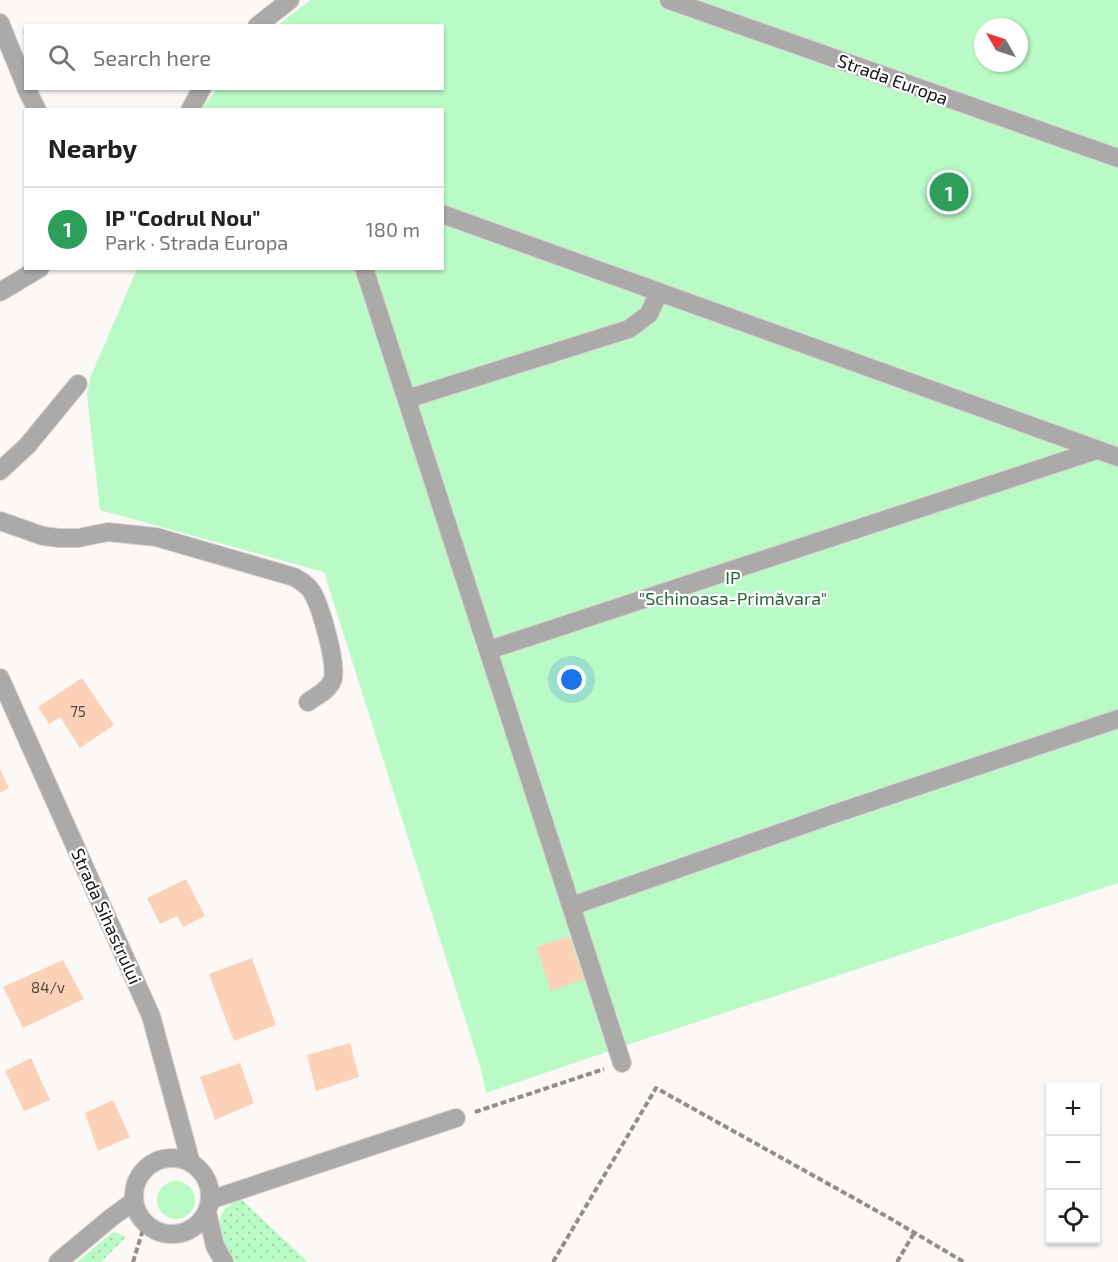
<!DOCTYPE html>
<html lang="en">
<head>
<meta charset="utf-8">
<style>
	:root { --surface:#fff; --page:#f6f6f6; --text:#202124; --muted:#757577; --line:#e0e0e0; --accent:#5a8e27 }
	body { margin:0; font-family:"Exo 2",sans-serif; background:var(--page); color:var(--text) }
	.controls { position:absolute; right:18px; bottom:18px; display:grid; overflow:hidden; border-radius:0px; box-shadow:0 2px 4px #0004 }
	.controls button { width:54px; height:54px; display:grid; place-items:center; padding:0; border:0; border-bottom:2px solid var(--line); background:var(--surface); color:var(--text); font:30px sans-serif }
	.compass { position:absolute; left:974px; top:18px; width:54px; height:54px; border-radius:50%; background:var(--surface); box-shadow:0 2px 4px #0004; rotate:309deg }
	.you { position:absolute; left:572px; top:680px; width:21px; height:21px; margin:-15px; border:4px solid #fff; border-radius:50%; background:#1a73e8; box-shadow:0 0 0 9px #1a73e833 }
	.badge { display:grid; place-items:center; width:39px; height:39px; border-radius:50%; background:var(--accent); color:#fff; font-size:20px; font-weight:700 }
	.pin { position:absolute; translate:-50% -50%; border:3px solid #fff; box-shadow:0 2px 6px #0006 }
	.list { margin:0; padding:0; list-style:none }
	h2 { display:flex; justify-content:space-between; align-items:center; height:78px; margin:0; padding:0 24px; font-size:26px }
	h2 small { font-size:20px; font-weight:400; color:var(--muted) }
	.list li { display:grid; grid-template-columns:39px 1fr auto; gap:18px; align-items:center; box-sizing:border-box; height:84px; padding:0 24px; border-top:2px solid var(--line) }
	.list b { display:block; font-size:22px; white-space:nowrap }
	.list p { margin:0; font-size:20px; white-space:nowrap; color:var(--muted) }
	.list em { font-size:20px; font-style:normal; color:var(--muted) }
	.icon { flex:none; width:33px; height:33px; fill:none; stroke:currentColor; stroke-width:2; stroke-linecap:round; stroke-linejoin:round }
	.map { position:relative; flex:none; width:1118px; height:1262px; overflow:hidden }
	.search { position:absolute; background:var(--surface); box-shadow:0 2px 4px #0004; left:24px; top:24px; width:420px; height:66px; display:flex; align-items:center; gap:15px; box-sizing:border-box; padding:0 21px; border-radius:0px; color:var(--muted); font-size:22px }
	.panel { position:absolute; background:var(--surface); box-shadow:0 2px 4px #0004; left:24px; top:108px; width:420px; height:162px; border-radius:0px }
	.map>svg:first-child { display:block }
	.grass { fill:url(#grass-dots) }
	.garden { fill:#bafac6; fill-rule:evenodd }
	.building { fill:#fbd2b7 }
	.lines { fill:none; stroke-linecap:round; stroke-linejoin:round }
	.minor-casing { stroke:#d6d4d2; stroke-width:20 }
	.path { stroke:#908e8d; stroke-width:4; stroke-dasharray:6 3; stroke-linecap:butt }
	.minor { stroke:#acaaa9; stroke-width:18 }
	.labels { text-anchor:middle; dominant-baseline:central; stroke-width:4.5; stroke-linejoin:round; paint-order:stroke }
	.number-label { font-size:15px; fill:#4f443d }
	.street-label { font-size:18px; fill:#161514; stroke:#fff }
	.park-label { font-size:18px; fill:#246737; stroke:#fff }
</style>
</head>
<body>
<div class="map">
<svg width="1118" height="1262" viewBox="0 0 1118 1262">
	<defs>
		<pattern id="grass-dots" width="8" height="8" patternUnits="userSpaceOnUse" patternTransform="scale(1.5)"><rect width="8" height="8" fill="#bafac6"/><path d="M2 2h.1M6 6h.1" fill="none" stroke="#9fd5a9" stroke-width="1.8" stroke-linecap="round"/></pattern>
	</defs>
	<rect width="100%" height="100%" fill="#fbf8f6"/>
	<path class="grass" d="M241,1199L308,1262H232C220,1237 208,1212 241,1199Z
		M113,1232L126,1237L101,1262H77Z"/>
	<path class="garden" d="M310,0H1118V883L630,1044L486,1093L481,1069L324,572L100,510L87,394L90,378L137,269L442,268V110L201,109L217,89L442,88V26L278,25ZM983,27H1019V63H983Z
		M157 1200a19 19 0 1 1 38 0a19 19 0 1 1-38 0Z"/>
	<path class="building" d="M82,678L114,725L80,748L60,717L49,724L38,707Z
		M0,769L9,788L0,793Z
		M186,879L205,916L183,927L177,916L160,924L147,898Z
		M569,936L584,979L551,991L536,947Z
		M252,958L276,1025L234,1041L209,974Z
		M63,960L84,999L23,1028L3,987Z
		M350,1043L359,1077L316,1091L307,1055Z
		M31,1058L50,1100L24,1111L5,1071Z
		M240,1063L254,1103L215,1120L200,1077Z
		M113,1100L130,1137L98,1151L85,1113Z"/>
	<g class="lines">
		<defs>
			<path id="minor" d="M669,0L1118,158
				M0,23L26,87
				M257,26L290,0
				M26,88L37,110
				M190,110L202,88
				M442,214L1118,457
				M364,268L622,1063
				M0,292L40,268
				M407,399L629,329L649,314L659,292
				M0,471L27,446L78,384
				M0,521L43,536L59,538H78L108,532L156,537L294,577C301,581 308,585 312,592C320,605 339,668 332,681C328,691 316,696 308,702
				M489,650L1097,450
				M0,678L151,1016L191,1163
				M572,906L831,815L1118,719
				M134 1196a38 38 0 1 1 76 0a38 38 0 1 1-76 0Z
				M210,1200L456,1118
				M207,1212L215,1246L224,1262
				M58,1262L112,1217L134,1201"/>
		</defs>
		<use href="#minor" class="minor-casing"/>
		<path class="path" d="M475,1112L604,1069
			M133,1262L145,1223
			M553,1262L656,1088L886,1216L964,1262
			M897,1262L914,1233"/>
		<use href="#minor" class="minor"/>
	</g>
	<g class="labels">
		<g class="number-label">
			<text x="78" y="711">75</text>
			<text x="48" y="987">84/v</text>
		</g>
		<g class="street-label">
			<text transform="translate(893 79) rotate(20)">Strada Europa</text>
			<text transform="translate(107 916) rotate(66)">Strada Sihastrului</text>
		</g>
		<g class="park-label">
			<text x="733" y="577">IP<tspan x="733" dy="21">"Schinoasa-Primăvara"</tspan></text>
		</g>
	</g>
</svg>
<div class="controls">
<button>+</button>
<button>−</button>
<button><svg class="icon" aria-label="locate" viewBox="0 0 24 24"><circle cx="12" cy="12" r="6"/><path d="M12 2v4M12 18v4M2 12h4M18 12h4"/></svg></button>
</div>
<svg class="compass" viewBox="-18 -18 36 36"><path d="M0-13l5 13h-10z" fill="#e53935"/><path d="M0 13l5-13h-10z" fill="#757577"/></svg>
<div class="you"></div>
<div class="pin badge" style="left:949px;top:192px;background:#2e9e5b">1</div>
<div class="search"><svg class="icon" aria-label="search" viewBox="0 0 24 24"><circle cx="10" cy="10" r="6"/><path d="M15 15l6 6"/></svg>Search here</div>
<section class="panel">
<h2>Nearby<small></small></h2>
<ul class="list">
<li><span class="badge" style="background:#2e9e5b">1</span><div><b>IP &quot;Codrul Nou&quot;</b><p>Park · Strada Europa</p></div><em>180 m</em></li>
</ul>
</section>
</div>
</body>
</html>
